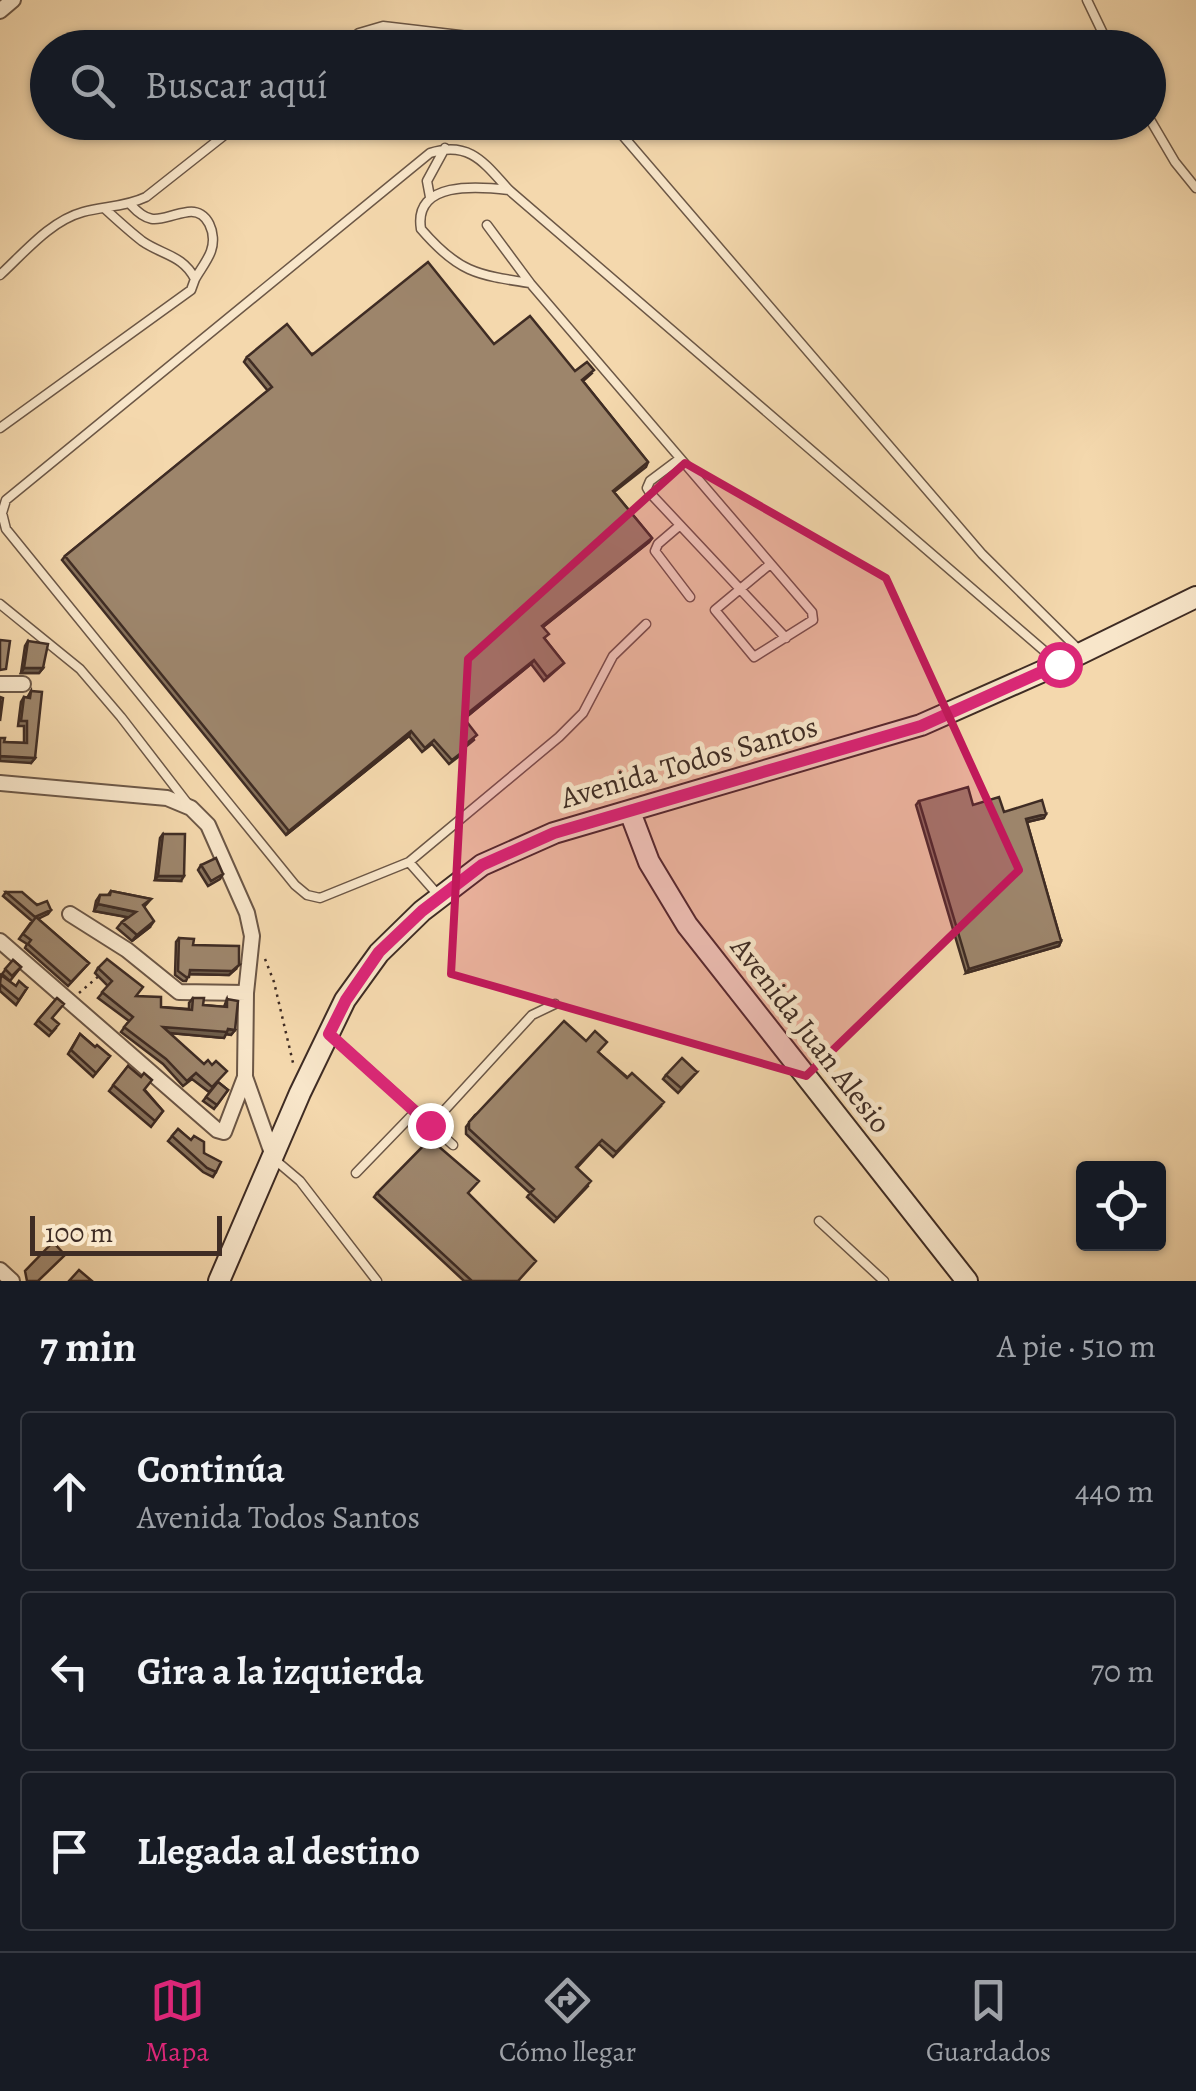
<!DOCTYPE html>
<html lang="es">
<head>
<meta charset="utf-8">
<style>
	:root { --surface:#171b24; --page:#20242c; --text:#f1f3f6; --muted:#9ea1a6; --line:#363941; --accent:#db2777 }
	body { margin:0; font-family:Alegreya,serif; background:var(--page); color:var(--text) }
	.controls { position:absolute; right:30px; bottom:30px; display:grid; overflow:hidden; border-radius:10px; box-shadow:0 2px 8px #0004 }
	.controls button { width:90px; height:90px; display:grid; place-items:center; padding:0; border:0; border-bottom:2px solid var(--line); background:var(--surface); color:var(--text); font:50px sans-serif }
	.scale { position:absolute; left:30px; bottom:25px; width:192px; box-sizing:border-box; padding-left:10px; border:5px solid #3f2c24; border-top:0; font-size:28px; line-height:35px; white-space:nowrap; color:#3f2c24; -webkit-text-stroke:8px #f8e6ca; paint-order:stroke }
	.stop { position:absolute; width:30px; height:30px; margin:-22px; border:8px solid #db2777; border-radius:50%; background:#fff }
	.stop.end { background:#db2777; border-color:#fff; box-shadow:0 2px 10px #0008 }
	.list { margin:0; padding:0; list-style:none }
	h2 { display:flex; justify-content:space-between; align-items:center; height:130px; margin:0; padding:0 40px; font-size:42px }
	h2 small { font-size:32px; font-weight:400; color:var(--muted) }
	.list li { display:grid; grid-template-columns:65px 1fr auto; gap:30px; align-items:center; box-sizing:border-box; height:160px; margin:0 20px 20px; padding:0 20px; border:2px solid var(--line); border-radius:10px }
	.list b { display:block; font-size:38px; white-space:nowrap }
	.list p { margin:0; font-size:32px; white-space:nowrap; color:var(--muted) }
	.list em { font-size:32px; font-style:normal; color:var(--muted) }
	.icon { flex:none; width:55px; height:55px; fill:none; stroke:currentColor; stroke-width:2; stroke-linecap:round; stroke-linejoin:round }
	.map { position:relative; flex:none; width:1196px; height:1281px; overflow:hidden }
	.search { position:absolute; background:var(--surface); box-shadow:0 2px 8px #0004; left:30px; right:30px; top:30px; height:110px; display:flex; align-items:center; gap:25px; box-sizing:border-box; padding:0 35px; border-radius:55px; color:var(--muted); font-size:38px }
	.sheet { height:670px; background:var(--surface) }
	nav { display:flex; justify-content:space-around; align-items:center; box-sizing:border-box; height:140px; border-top:2px solid var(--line); background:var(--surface); font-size:28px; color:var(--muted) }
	nav a { display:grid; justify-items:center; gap:5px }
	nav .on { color:var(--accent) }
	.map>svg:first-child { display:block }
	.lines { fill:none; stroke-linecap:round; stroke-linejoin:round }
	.lane-casing { stroke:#6c5746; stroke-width:11 }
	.street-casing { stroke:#6c5746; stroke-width:18 }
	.secondary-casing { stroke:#3f2c24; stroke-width:24 }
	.path { stroke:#3f2c24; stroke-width:2.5; stroke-dasharray:2.5 5; stroke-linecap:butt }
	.lane { stroke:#f8e6ca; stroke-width:8 }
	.street { stroke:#f8e6ca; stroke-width:14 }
	.secondary { stroke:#f8e6ca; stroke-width:20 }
	.wall { fill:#87725c; stroke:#3f2c24; stroke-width:2.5 }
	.shaded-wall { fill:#6e5d4b; stroke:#3f2c24; stroke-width:2.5 }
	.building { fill:#9d856b; stroke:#3f2c24; stroke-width:2.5 }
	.route { stroke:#db2777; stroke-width:12 }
	.marked { fill:#c2185b; fill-opacity:0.2; stroke:#c2185b; stroke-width:8; stroke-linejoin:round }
	.labels { text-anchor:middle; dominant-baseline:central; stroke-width:10; stroke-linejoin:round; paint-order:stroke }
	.street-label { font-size:30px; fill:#3f2c24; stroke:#f8e6ca }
</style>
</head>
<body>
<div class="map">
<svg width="1196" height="1281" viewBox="0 0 1196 1281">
	<rect width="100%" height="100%" fill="#f4d8ad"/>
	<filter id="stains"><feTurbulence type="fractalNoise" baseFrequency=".002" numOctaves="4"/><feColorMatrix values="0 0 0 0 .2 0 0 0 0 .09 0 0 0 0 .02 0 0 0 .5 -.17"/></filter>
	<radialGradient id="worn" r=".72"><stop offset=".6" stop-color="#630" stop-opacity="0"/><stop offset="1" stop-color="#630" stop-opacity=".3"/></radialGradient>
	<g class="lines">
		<defs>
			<path id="lane" d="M1087,0L1110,48
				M339,48L359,33L383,26L468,36L518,48
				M1148,116L1175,162L1196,188
				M611,122L982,554L1079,650
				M509,190C477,186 413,181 421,229C458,272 476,275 530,283L812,612L813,620L754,657L715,610L769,565
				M430,197L427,181L445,148
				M131,205C153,229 161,216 188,212C208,209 217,234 211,251C208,260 200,270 195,279
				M487,225L530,283
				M0,275C24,253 50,221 83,212C105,206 125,207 146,197L241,122
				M0,428L191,290L195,279C183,255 162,255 142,241C129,231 116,219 104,208
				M678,460L650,481L647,488L650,493L786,638
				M679,526L658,544L655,551L690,597
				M0,604L80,669L121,717L188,804
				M646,624L613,656L583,713L559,737L409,862L320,898L307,895L295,885L6,529L2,513L6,500L430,153C470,140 485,164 509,190L1056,661
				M409,862L439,896
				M330,1035L453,1145
				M431,1125L532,1015L555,1004
				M274,1159L300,1181L377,1281
				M356,1173L415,1112
				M819,1221L884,1281"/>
			<path id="street" d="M0,11L13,0
				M0,684H23
				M0,783L167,798L191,808L208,825L247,913L252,936L246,993L245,1077L224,1132L217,1130L0,941
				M70,914L127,950L179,992L246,993
				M245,1077L273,1156
				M0,1270L12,1281"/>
			<path id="secondary" d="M630,812L649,862L687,925L967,1281
				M219,1281L300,1093L345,1000L379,953L422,911L482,865L554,833L921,725L1059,664L1196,597"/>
		</defs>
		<use href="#lane" class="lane-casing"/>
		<use href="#street" class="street-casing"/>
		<use href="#secondary" class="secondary-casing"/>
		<path class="path" d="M265,959L274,982L294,1067
			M79,993L100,975"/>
		<use href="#lane" class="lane"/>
		<use href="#street" class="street"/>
		<use href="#secondary" class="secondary"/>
	</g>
	<path class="wall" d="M494,344L575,371L591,374L583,381L648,462L646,467L614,492L652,538L649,542L543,627L545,639L564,663L544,681L531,664L464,719L474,740L463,749L465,750L462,754L449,764L432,744L422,752L409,736L286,835L62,560L65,556L268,391L244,362L247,357Z
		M28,641L43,668L39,673H21L25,646Z
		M31,691L35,758L31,763L4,742L24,743V726H18L21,702L24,697L27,698Z
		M919,801L973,805L1004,812L1044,818L1027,822L1061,941L1059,946L966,973L916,805Z
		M163,834L181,881L155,880L160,838Z
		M201,865L223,874L220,879L208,886L198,870Z
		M111,891L151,899L144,907L150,927L132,941L117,928L122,922L128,917L94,911L96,901L100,895H108Z
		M6,892L51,910L48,914L38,919L89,963L68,986L25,948L27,944L19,939L32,921L3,896Z
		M179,938L193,945L236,969L229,975L189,974L186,981H183L175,975L176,942Z
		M13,960L21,967L10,981L2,974Z
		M98,968L137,996L161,1007L189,1009V1003L193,998L203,1005L224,1007L227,999L235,1030L231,1035L226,1034L224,1038L169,1033L218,1082L228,1090L214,1109L203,1101L216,1085L209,1092L192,1079L183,1086L163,1064L121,1032L129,1021L98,998L108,986L95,973Z
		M0,976L16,986L27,988L16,1005L0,991Z
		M57,998L52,1019L56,1028L49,1036L35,1024Z
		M80,1034L95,1047L110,1056L93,1077L68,1054Z
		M599,1053L661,1106L613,1157L599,1144L577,1168L588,1186L554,1222L527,1197L530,1193L466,1134V1127L475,1115Z
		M128,1066L145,1090L163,1111L151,1127L109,1091Z
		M697,1072L678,1093L663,1079L666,1075Z
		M178,1129L204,1153L216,1172L213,1177L203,1172L168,1141Z
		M377,1193L468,1194L519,1281H464L374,1197Z"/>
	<path class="shaded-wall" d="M652,538L649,542L539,630L542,626Z
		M534,660L531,664L460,722L463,717Z
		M24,668H43L39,673H21Z
		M411,731L409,736L286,835L289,831Z
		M0,756L35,758L31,763L0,761Z
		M1046,814L1044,818L1023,823L1026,819Z
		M158,876H184L181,881L155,880Z
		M98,904L136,912L132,918L94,911Z
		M154,921L150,927L132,941L137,935Z
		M1061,941L1059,946L966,973L969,969Z
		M239,965L229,975L187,974L190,970Z
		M163,1027L228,1029L235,1030L231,1035L226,1034L224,1038L159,1032Z"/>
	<path class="building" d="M428,262L494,344L530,316L575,371L587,362L594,370L582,380L648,462L613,491L652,538L542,626L549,634L544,638L564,663L547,677L534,660L463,717L477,735L462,747L465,750L452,760L434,740L425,748L411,731L289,831L65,556L272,387L247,357L287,324L312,355Z
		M0,640L10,641L6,669L0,670Z
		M28,641L48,644L43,668H24Z
		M31,691L42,692L35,758L0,756V738H5L4,742L27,743V721H21L24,697L30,698Z
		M0,697L3,698L0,721Z
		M968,787L973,805L999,797L1004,812L1042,800L1046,814L1026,819L1061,941L969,969L919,801Z
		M163,834H185L184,876H158Z
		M216,858L223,874L211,881L201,865Z
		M111,891L151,899L143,905L154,921L137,935L122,922L136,912L98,904L100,895H110Z
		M6,892H22L37,905L47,901L51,910L35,917Z
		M36,917L89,963L71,982L28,944L31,940L23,934Z
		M179,938L194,939L193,945L239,946V965L232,971L190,970L189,977H186L178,971Z
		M107,959L143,987L136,996L161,997V1007L192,1010L193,998H204L203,1005L227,1007V999L238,1001L235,1030L228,1029L227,1032L163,1027L204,1064L208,1060L212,1065L216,1061L227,1071L212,1087L196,1073L187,1081L166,1059L124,1027L133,1017L102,992L112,981L98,968Z
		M13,960L21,967L12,976L5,969Z
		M1,975L16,986L19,981L27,988L19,1000L0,984Z
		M57,998L64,1004L52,1018L59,1024L52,1032L38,1020Z
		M564,1021L586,1041L595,1031L607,1042L598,1052L627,1078L632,1073L664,1102L616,1152L602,1140L576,1167L591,1181L557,1218L530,1193L534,1189L469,1129V1122Z
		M80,1034L95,1047L97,1045L110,1056L96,1073L71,1050Z
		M682,1058L697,1072L681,1088L666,1075Z
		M128,1066L141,1077L144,1073L152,1080L144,1090L163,1111L155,1121L113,1085Z
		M218,1082L228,1090L217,1105L206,1097Z
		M178,1129L191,1140L194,1136L204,1142V1153L221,1162L216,1172L207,1168L172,1136Z
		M430,1139L479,1181L468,1193L536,1261L518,1281H472L377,1193Z
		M53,1242L65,1255L38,1281H27L25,1271Z
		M79,1270L92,1281H69Z"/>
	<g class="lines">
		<path class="route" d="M430,1125L329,1034L346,1000L379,952L422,911L482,865L554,833L921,726L1059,664"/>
	</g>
	<path class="marked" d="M685,463L886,578L1019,870L806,1076L451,974L468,659Z"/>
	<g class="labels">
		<g class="street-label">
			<text transform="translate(689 762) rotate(-16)">Avenida Todos Santos</text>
			<text transform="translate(811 1035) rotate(52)">Avenida Juan Alesio</text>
		</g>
	</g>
	<rect width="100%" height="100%" filter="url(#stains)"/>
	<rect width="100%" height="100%" fill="url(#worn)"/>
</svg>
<div class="controls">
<button><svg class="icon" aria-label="locate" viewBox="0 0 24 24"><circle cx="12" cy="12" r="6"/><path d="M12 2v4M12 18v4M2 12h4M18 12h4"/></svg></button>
</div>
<div class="scale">100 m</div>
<div class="stop" style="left:1059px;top:664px"></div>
<div class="stop end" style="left:430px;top:1125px"></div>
<div class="search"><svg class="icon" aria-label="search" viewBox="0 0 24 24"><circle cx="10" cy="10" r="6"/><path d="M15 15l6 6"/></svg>Buscar aquí</div>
</div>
<section class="sheet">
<h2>7 min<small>A pie · 510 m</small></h2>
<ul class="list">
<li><svg class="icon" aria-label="ahead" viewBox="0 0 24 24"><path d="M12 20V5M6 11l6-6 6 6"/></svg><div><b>Continúa</b><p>Avenida Todos Santos</p></div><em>440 m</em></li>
<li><svg class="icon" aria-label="left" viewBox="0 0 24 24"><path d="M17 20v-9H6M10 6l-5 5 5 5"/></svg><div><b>Gira a la izquierda</b></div><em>70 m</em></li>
<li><svg class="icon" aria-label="arrive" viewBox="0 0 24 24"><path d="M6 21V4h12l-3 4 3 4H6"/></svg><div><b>Llegada al destino</b></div></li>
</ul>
</section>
<nav>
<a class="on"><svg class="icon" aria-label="map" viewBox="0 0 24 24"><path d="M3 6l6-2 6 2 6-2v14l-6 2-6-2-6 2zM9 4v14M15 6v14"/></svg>Mapa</a>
<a><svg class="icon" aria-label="directions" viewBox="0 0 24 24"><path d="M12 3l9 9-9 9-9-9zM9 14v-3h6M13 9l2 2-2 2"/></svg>Cómo llegar</a>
<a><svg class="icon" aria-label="saved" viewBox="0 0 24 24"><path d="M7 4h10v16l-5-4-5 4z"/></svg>Guardados</a>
</nav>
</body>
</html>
